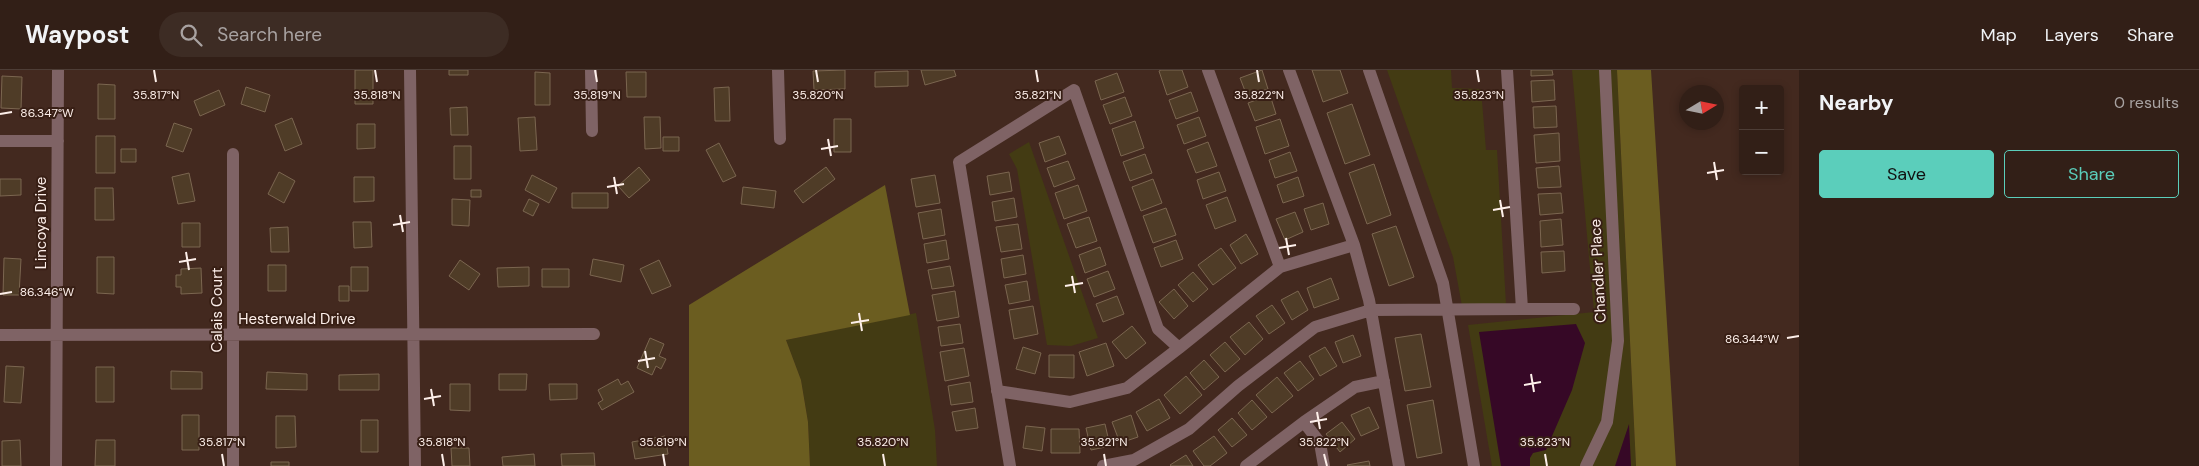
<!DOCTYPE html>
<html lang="en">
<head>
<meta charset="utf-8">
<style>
	:root { --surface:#321f17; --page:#3d2c24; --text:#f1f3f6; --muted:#a8a2a1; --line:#4d3d36; --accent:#5bcebb }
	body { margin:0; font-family:"DM Sans",sans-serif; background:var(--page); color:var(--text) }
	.controls { position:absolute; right:15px; top:15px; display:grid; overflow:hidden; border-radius:5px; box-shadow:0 2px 8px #0003 }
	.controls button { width:45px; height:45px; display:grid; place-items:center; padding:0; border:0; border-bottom:1px solid var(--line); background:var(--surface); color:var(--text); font:25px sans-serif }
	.compass { position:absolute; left:1679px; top:15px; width:45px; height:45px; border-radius:50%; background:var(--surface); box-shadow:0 2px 8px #0003; rotate:80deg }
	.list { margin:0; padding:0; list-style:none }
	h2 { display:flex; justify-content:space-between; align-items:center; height:65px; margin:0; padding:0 20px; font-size:21px }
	h2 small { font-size:16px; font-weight:400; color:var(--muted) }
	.actions { display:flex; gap:10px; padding:15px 20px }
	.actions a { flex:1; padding:11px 0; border:1px solid var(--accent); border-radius:5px; text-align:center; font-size:18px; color:var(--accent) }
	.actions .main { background:var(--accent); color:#111 }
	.icon { flex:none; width:28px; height:28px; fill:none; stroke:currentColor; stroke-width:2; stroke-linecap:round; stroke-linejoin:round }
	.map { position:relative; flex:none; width:1799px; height:396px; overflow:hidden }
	header { display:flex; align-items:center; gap:30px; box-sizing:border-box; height:70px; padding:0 25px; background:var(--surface); border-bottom:1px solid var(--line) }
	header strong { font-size:24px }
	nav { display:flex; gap:28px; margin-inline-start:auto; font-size:18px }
	.search { width:350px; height:45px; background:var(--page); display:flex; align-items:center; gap:12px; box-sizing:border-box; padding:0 18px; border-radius:28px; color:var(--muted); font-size:19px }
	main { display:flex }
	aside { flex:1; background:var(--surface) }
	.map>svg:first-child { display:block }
	.green { fill:#433b13 }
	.forest { fill:#6b5d20 }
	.water { fill:#360826 }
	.building { fill:#4f3c27; stroke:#7b6650 }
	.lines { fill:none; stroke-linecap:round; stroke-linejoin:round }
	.minor { stroke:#7f6365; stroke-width:12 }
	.ticks { fill:none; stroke:#fdefea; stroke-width:2 }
	.labels { text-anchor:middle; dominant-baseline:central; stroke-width:4; stroke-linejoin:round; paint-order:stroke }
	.street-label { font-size:15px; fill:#fdefea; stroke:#381f15 }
	.ticks-label { font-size:12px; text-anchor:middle; fill:#fdefea; stroke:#381f15; stroke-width:4; stroke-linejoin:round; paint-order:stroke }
</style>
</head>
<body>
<header>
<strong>Waypost</strong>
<div class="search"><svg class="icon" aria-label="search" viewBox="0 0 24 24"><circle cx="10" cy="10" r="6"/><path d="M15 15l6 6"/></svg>Search here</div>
<nav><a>Map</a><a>Layers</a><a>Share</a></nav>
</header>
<main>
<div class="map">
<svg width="1799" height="396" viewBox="0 0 1799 396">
	<rect width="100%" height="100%" fill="#43291f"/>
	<path class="green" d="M1387,0H1451L1452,18L1481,19L1486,80H1497L1506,234L1462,236L1453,187Z
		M1572,0H1617L1636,396H1492L1468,255L1594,242Z
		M1029,72L1098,268L1071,276L1047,275L1017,99L1009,84Z
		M916,243L935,360L937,396H810L808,352L801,310L786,270Z"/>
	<path class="forest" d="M1617,0H1651L1676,396H1636Z
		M885,115L910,245L786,270L801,310L808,352L810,396H689V235Z"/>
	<path class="water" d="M1576,254L1585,273L1572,320L1546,380L1533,383L1530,388V396H1501L1479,262Z
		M1629,354L1631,396H1615Z"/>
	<path class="building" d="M355,0H373V34H355Z
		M449,0H468V5H449Z
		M845,0V19L814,20L813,1Z
		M921,0H954L956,6L925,15Z
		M1161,0H1182L1188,17L1167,25L1159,1Z
		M1262,0L1268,19L1247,26L1240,8Z
		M1312,0H1340L1348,23L1323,32Z
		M1531,0H1552L1553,5L1531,6Z
		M908,1V16L875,17V2Z
		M535,2L550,3V35H535Z
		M626,2H646V27H627Z
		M1117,3L1124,22L1101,30L1095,11Z
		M2,6L22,7L21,39L1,38Z
		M1554,10L1555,30L1532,32L1531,11Z
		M98,14L115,15V49H98Z
		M246,17L270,25L265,42L241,34Z
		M729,17L730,51H715L714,18Z
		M219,20L225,35L200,46L194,31Z
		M1191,22L1198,41L1176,49L1169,30Z
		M1270,25L1276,44L1255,51L1248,33Z
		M1125,27L1132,46L1110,54L1103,35Z
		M1352,34L1370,85L1345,94L1327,43Z
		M1556,36L1557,57L1534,58L1533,37Z
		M467,37L468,65H451L450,38Z
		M535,47L537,80L520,81L518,48Z
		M644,47H660L661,78L645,79Z
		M1199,47L1206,66L1184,74L1177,55Z
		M292,48L302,74L285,81L275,55Z
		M834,49H851V82H834Z
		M1280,49L1289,76L1265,84L1256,57Z
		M1135,51L1144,78L1121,86L1112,59Z
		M174,53L192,59L183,82L166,76Z
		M357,54H375V78L357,79Z
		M1559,63L1560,91L1536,93L1534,65Z
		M96,66H115V103H96Z
		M1059,66L1066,84L1045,92L1039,73Z
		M663,67H679V81H663Z
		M1208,72L1217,96L1196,103L1187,80Z
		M719,73L736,106L723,112L706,80Z
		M454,76H471V109H454Z
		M121,79H136V92H121Z
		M1290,82L1297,101L1275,108L1269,90Z
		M1145,84L1152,103L1130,111L1123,92Z
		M1068,91L1075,109L1054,117L1047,98Z
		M1374,94L1391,145L1367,154L1349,103Z
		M1559,96L1561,117L1538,118L1536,98Z
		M639,97L650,110L629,128L618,116Z
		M826,97L835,109L803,133L794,121Z
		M279,102L295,111L284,133L268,124Z
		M1009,102L1012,121L990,125L987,106Z
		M1219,102L1226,121L1203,129L1197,110Z
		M189,103L195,131L178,134L172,107Z
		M532,105L557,118L549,133L525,120Z
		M935,105L940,133L916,137L911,109Z
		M354,107H374V131L354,132Z
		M1298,107L1304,126L1283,133L1277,115Z
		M0,109H21V125L0,126Z
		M1153,109L1162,133L1141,141L1132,117Z
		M1078,115L1087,141L1064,149L1055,123Z
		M743,117L776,121L774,138L741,134Z
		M95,118H113L114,150H95Z
		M471,120H481V127H471Z
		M572,123H608V138H572Z
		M1561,123L1563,143L1540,145L1538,124Z
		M1227,127L1236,151L1215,159L1206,135Z
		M1014,128L1017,147L995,151L992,132Z
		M452,129L470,130L469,156L452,155Z
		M529,129L539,134L533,146L523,141Z
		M1323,133L1329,154L1311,160L1304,139Z
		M1166,138L1176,165L1153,173L1143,146Z
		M941,139L945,165L923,169L918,143Z
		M1295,142L1303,162L1285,170L1276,149Z
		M1089,147L1097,171L1076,178L1067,154Z
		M1561,149L1563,175L1541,177L1540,151Z
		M353,152H371L372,177L354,178Z
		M182,153H200V177H182Z
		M1018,154L1022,179L1001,182L996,157Z
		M1396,156L1414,207L1389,216L1372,164Z
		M288,157L289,182H271L270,158Z
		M1246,164L1258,184L1241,194L1230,175Z
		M946,170L949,189L927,193L924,174Z
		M1176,170L1183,189L1161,197L1154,178Z
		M1100,177L1106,195L1085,203L1079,185Z
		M1221,178L1236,198L1213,215L1198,195Z
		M1564,181L1565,201L1542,203L1541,182Z
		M1023,185L1026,204L1004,208L1001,189Z
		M97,187H114V224L97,223Z
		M4,188L21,189L19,225H3Z
		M593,189L624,195L621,212L590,205Z
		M460,190L480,204L469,220L449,206Z
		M659,190L671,216L652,224L640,199Z
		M268,195H286V221H268Z
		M950,196L954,216L932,219L928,200Z
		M351,197H368V221H351Z
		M529,197V216L498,217L497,198Z
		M201,198L202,223L181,224V217H176V205H181V199Z
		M542,199H569V217H542Z
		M1108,201L1115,219L1094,227L1087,209Z
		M1193,202L1208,219L1193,232L1178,215Z
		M1331,208L1339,229L1314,238L1307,218Z
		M1027,211L1030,230L1009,234L1005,215Z
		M339,216H349V231H339Z
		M1174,219L1188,236L1174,249L1159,232Z
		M955,221L959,247L937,251L932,225Z
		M1298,221L1308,240L1292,250L1281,230Z
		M1117,226L1124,244L1103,252L1096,234Z
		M1272,235L1285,253L1269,264L1256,246Z
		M1033,236L1038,264L1014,269L1009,240Z
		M1249,252L1263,269L1245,285L1230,267Z
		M960,254L963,273L941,276L938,257Z
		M1132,256L1146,273L1126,289L1112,272Z
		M1421,264L1431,317L1405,321L1395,268Z
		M1353,265L1361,286L1343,293L1335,272Z
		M650,268L664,274L659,286L666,289L661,299L656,296L652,305L637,298Z
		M1225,272L1240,289L1225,302L1210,285Z
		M1106,273L1114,296L1087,306L1079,282Z
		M1023,277L1041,283L1035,304L1016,299Z
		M1325,277L1337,296L1320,306L1309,286Z
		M964,278L969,306L945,311L940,282Z
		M1049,285H1074V308L1049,307Z
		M1204,290L1219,307L1204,320L1190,303Z
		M1300,291L1314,309L1298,321L1284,303Z
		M6,296L24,297L21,333L4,332Z
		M96,297H114V332H96Z
		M171,301L202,302V319H171Z
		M267,302L307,304V320L266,319Z
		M379,304V320H339V305Z
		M499,304H527L526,320H499Z
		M1186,306L1202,325L1180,344L1164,325Z
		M1277,307L1293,326L1272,343L1256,325Z
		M618,309L621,315L628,311L634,322L602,340L598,333L603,330L598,320Z
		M970,312L973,332L951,335L948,316Z
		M450,314H470V341L450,340Z
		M549,314H577V329L550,330Z
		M1159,329L1170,348L1147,361L1136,342Z
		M1252,330L1267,347L1252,360L1238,343Z
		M1433,330L1442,383L1417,388L1407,335Z
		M1369,337L1379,358L1361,366L1351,345Z
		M975,338L978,358L956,361L952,342Z
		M182,345H199V380H182Z
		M1131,345L1138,367L1120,373L1112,352Z
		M276,346H295L296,377L276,378Z
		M1232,348L1247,365L1232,377L1218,360Z
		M361,350H378V382H361Z
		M1342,352L1355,369L1340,382L1326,364Z
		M1105,354L1110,376L1091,380L1086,358Z
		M1026,356L1045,358L1042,381L1023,378Z
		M1051,359H1079L1080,383H1051Z
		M665,366L668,384L635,389L632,372Z
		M1214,366L1227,383L1210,396H1204L1193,381Z
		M20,370L21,396H2V371Z
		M96,370H115V396H95Z
		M451,378H469L470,396H452Z
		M594,383L595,396H562L561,384Z
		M534,384L535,396H503L502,387Z
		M1186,385L1193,396H1171L1170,395Z
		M1369,391L1370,396H1348L1347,395Z
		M271,392H289V396H271Z"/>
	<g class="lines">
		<path class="minor" d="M410,0L415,396
			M591,0L592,61
			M778,0L780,69
			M1208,0L1280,197
			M1369,0L1443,213L1474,396
			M0,71H58
			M1354,175L1369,230L1399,396
			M1522,239H1574
			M0,265L594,264
			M997,321L1070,332L1127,318L1179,278
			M1304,352L1355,317L1384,311
			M56,396L58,0
			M233,396V84
			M1010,396L959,92L1074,20L1158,259L1179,278L1280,197L1354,175L1289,0
			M1103,396L1134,390L1189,359L1238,316L1315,257L1371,240L1522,239L1507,0
			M1246,396L1304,352L1320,373L1324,396
			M1586,396L1607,352L1618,271L1605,0"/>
	</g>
	<path class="ticks" d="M154,0L156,12M375,0L377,12M595,0L597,12M816,0L818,12M1036,0L1038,12M1257,0L1259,12M1477,0L1479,12M0,44L12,42M828,69L831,86M821,79L838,76M1714,92L1717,110M1707,103L1724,100M614,107L617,124M607,117L624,114M1500,130L1503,147M1493,140L1510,137M400,145L403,162M393,155L410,152M1286,168L1289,185M1279,178L1296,175M186,182L189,200M179,192L196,189M1072,206L1075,223M1065,216L1083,213M0,224L12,222M859,243L862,261M851,253L869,250M1787,268L1799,266M645,281L648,298M638,291L655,288M1531,304L1534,322M1524,315L1541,312M431,319L434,336M424,329L441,326M1317,342L1320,359M1310,352L1327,349M222,384L224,396M442,384L444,396M663,384L665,396M883,384L885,396M1104,384L1106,396M1324,384L1327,396M1545,384L1547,396"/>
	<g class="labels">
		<g class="street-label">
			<text transform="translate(41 153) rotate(-90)">Lincoya Drive</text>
			<text transform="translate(1598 201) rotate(-93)">Chandler Place</text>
			<text transform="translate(217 240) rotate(-90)">Calais Court</text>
			<text x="297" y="249">Hesterwald Drive</text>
		</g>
	</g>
	<g class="ticks-label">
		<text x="1259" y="29">35.822°N</text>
		<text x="1479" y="29">35.823°N</text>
		<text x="156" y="29">35.817°N</text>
		<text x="377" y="29">35.818°N</text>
		<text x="597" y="29">35.819°N</text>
		<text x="818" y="29">35.820°N</text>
		<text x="1038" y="29">35.821°N</text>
		<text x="47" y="47">86.347°W</text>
		<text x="47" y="226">86.346°W</text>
		<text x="1752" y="273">86.344°W</text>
		<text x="222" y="376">35.817°N</text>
		<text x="442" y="376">35.818°N</text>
		<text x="663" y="376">35.819°N</text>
		<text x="883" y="376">35.820°N</text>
		<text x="1104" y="376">35.821°N</text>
		<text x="1324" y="376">35.822°N</text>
		<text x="1545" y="376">35.823°N</text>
	</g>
</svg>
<div class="controls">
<button>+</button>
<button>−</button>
</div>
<svg class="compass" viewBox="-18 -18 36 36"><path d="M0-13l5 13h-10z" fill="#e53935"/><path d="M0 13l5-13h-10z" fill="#a8a2a1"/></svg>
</div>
<aside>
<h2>Nearby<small>0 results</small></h2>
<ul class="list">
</ul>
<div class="actions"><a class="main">Save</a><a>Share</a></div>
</aside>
</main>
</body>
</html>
